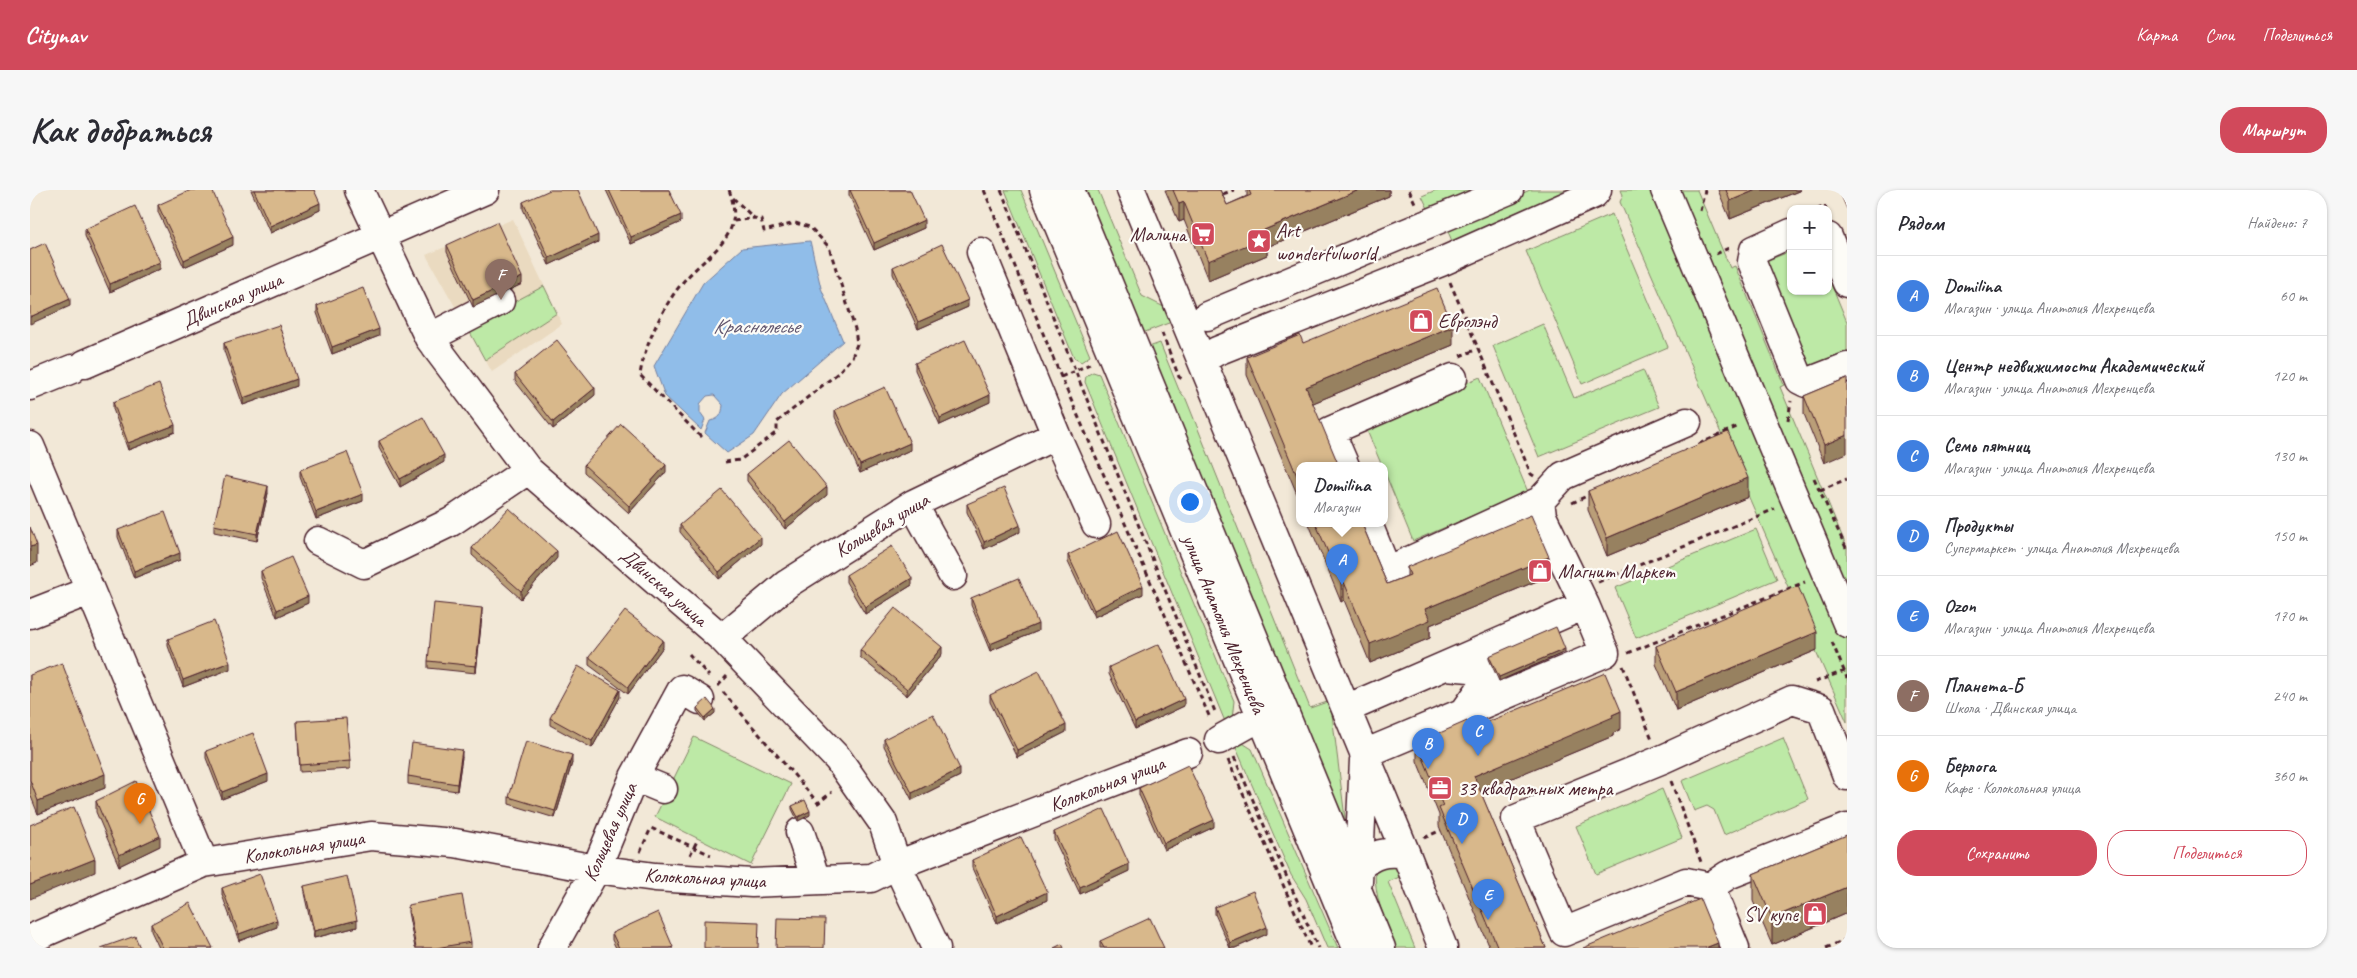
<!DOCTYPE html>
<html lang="ru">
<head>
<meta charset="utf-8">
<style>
	:root { --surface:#fff; --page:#f7f7f7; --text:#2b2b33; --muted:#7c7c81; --line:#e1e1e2; --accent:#d1495b }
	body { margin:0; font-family:Caveat,sans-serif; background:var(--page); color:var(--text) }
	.controls { position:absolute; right:15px; top:15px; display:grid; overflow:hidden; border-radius:10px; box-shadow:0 1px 4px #0004 }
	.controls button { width:45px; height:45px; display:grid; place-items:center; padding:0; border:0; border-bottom:1px solid var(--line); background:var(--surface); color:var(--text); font:25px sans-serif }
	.you { position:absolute; left:1159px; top:311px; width:18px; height:18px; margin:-12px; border:4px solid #fff; border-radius:50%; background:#1a73e8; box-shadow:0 0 0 8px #1a73e833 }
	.badge { display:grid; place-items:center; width:32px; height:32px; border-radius:50%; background:var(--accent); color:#fff; font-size:16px; font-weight:700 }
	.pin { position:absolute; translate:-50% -41px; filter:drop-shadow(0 1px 2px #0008) }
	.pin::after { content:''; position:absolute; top:26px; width:18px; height:15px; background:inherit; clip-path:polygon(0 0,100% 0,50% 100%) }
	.popup { position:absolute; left:1266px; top:272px; width:92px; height:65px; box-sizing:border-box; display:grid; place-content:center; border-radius:10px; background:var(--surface); filter:drop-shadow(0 1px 4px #0005); font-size:16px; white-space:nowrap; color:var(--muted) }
	.popup b { font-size:19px; color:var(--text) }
	.popup::after { content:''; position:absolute; left:50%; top:100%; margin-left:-10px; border:10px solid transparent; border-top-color:var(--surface) }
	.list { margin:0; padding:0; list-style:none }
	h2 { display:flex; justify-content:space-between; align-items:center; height:65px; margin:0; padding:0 20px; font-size:21px }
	h2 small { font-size:16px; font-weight:400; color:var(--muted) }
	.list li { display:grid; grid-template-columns:32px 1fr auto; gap:15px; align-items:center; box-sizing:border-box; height:80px; padding:0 20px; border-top:1px solid var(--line) }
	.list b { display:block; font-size:19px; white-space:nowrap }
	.list p { margin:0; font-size:16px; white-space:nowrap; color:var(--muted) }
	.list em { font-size:16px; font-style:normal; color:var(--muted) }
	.actions { display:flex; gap:10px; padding:15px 20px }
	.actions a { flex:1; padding:11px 0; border:1px solid var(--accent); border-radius:20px; text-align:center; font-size:18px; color:var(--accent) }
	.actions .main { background:var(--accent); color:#fff }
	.map { position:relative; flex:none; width:1817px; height:758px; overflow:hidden; border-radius:20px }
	header { display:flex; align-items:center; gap:30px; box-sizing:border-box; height:70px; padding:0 25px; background:var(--accent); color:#fff }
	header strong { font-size:24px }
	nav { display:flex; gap:28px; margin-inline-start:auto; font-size:18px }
	.intro { display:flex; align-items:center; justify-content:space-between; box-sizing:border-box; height:120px; padding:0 30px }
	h1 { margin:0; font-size:35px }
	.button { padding:12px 22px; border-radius:20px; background:var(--accent); color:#fff; font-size:18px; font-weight:700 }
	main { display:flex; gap:30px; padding:0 30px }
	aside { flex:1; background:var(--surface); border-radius:20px; box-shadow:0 1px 4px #0004 }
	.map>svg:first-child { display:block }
	.built { fill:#eadac0 }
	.green { fill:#bde9a6; stroke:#848468 }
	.water { fill:#90bde9; stroke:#747e9d }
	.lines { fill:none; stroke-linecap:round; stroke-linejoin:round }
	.minor-casing { stroke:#4a1f2b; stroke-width:31 }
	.path { stroke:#4a1f2b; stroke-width:3; stroke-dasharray:5 4; stroke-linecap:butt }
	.minor { stroke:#fdfcf7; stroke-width:28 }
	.wall { fill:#ba9e78; stroke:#4a1f2b }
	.shaded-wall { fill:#978161; stroke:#4a1f2b }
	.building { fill:#d8b88b; stroke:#4a1f2b }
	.labels { text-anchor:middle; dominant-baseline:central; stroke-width:4.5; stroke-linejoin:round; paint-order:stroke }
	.poi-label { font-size:20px; fill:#4a1f2b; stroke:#fdfcf7; text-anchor:start }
	.street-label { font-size:20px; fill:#4a1f2b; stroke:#fdfcf7 }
	.water-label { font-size:21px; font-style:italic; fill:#62566e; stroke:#fdfcf7 }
</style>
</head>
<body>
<header>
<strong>Citynav</strong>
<nav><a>Карта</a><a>Слои</a><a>Поделиться</a></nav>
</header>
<div class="intro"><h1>Как добраться</h1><a class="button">Маршрут</a></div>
<main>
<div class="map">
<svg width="1817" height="758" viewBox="0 0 1817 758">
	<rect width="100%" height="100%" fill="#f2e8d7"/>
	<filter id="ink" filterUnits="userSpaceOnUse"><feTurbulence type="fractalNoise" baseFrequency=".02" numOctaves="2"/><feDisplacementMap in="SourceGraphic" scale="10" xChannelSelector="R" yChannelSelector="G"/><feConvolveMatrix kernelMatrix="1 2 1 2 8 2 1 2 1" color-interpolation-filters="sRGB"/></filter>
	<g filter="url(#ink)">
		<path class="built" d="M483,29L532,134L462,182L396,65Z"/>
		<path class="green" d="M975,0H991L1060,166L1051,172L1044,168Z
			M1049,0H1068L1112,106L1140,120L1144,131L1110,144Z
			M1406,0H1467L1402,27L1392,6Z
			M1500,0H1537L1422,51L1416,37Z
			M1591,0H1667L1700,78L1705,76L1754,195L1750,197L1817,358V532L1590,12L1593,5Z
			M1582,24L1638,157L1552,194L1496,61Z
			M1761,61V101H1798V86L1817,132V163L1780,178L1736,71Z
			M514,96L527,123L455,170L437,137Z
			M1513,134L1544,208L1613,180L1629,217L1509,267L1463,156Z
			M1130,153L1149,200L1156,209L1280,518L1297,512L1302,524L1315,628L1314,635L1116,158Z
			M1063,182L1069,184L1204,511L1202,529L1196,534L1055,192L1056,186Z
			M1450,187L1498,302L1383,351L1355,283L1354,276H1352L1335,236Z
			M1726,339L1747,389L1606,448L1585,398Z
			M664,547L761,594L721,675L625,627Z
			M1753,548L1778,609L1694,645L1684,620L1677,616L1664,621L1652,591Z
			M1203,551L1211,552L1222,559L1308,758H1297L1276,709L1261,685Z
			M1632,599L1652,648L1566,684L1546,636Z
			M1365,672L1374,685L1358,692L1385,758H1366C1356,734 1342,703 1346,677Z"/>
		<path class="water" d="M780,51L791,98L813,151L752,204L724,245L697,263L675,243L680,231C690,229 692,225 693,215L684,205L677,206L670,214V223L675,230L671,240L635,206L624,176L673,93L712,58Z"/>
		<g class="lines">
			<defs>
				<path id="minor" d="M329,0L399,148L498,280L694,450L808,569L853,633L867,675L906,758
					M1014,0L1327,758
					M1040,0L1351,758
					M1101,0L1376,664L1413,758
					M1635,0L1817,433
					M1761,43L1724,60L1722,72L1770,190L1776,193L1817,177
					M1798,47L1817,93
					M951,62L1026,245L1066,334
					M1177,126L1479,0
					M399,148L470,111
					M1172,170L1187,161L1411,72L1564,4L1567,0
					M55,174L455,0
					M0,196L42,179
					M0,256L174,673
					M1315,276L1300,241L1423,188
					M883,314L923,386
					M1338,334L1357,381L1510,311L1533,286L1657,232
					M288,351L334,374L421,332L498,280
					M0,424L59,401
					M694,450L702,440L757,394L883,314L1026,245
					M1416,476L1464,480L1433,524
					M1316,519L1555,415
					M1189,550L1232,526
					M1334,564L1575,463L1555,415L1512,326L1510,311
					M1817,586L1791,519L1762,510L1633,569L1486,629L1534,742L1656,692L1680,697L1698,685L1817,638
					M604,587L633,599
					M770,642L782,678V690
					M1329,677C1344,663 1356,661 1376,664
					M1328,692L1334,570
					M1680,697L1705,758
					M0,749L174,673L341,646L425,653L566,679L625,687L722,693L841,688L867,675L1158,563
					M522,758L566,679L604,587L652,499L670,510"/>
			</defs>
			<use href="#minor" class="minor-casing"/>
			<path class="path" d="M954,0L1031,187L1180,528
				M971,0L1186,524
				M1187,0L1190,5L1204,0
				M1379,0L1385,13
				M703,8L724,28
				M1787,19L1794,15L1796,19
				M1670,21L1675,0
				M1686,64L1701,57
				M1420,92L1501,284L1504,286
				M1132,143L1149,187L1154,190
				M1430,166L1448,159
				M1031,187L1060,174
				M1758,230L1761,211
				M671,247L610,185C614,156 634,114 653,92C679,62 717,47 699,0
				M1669,254L1709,236
				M695,272L710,270L747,242V232L808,183L822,167L827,154L825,139L799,57L780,37L765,33L734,41L731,29L724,28L704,31
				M1784,288L1817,360
				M1790,300L1817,289
				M1542,313L1561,304
				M1568,392L1745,319
				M1802,452L1817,488
				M1598,463L1775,392
				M659,464L679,486
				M1593,476L1622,549
				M1785,492L1817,480
				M688,496L697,486
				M693,502L788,613L802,602
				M1204,567L1288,758
				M1198,570L1281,758
				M1641,591L1671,672
				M1394,648L1411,640
				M610,662L621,638L681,665
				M660,665L667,651
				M1796,758L1817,749"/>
			<use href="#minor" class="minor"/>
		</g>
		<path class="wall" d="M221,0H284L290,20L240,43Z
			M576,0H639L651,32L601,54Z
			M819,0H880L894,38L844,60L819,5Z
			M1135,0H1190L1197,15L1217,6V0H1359V6L1237,57V65L1178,90L1154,30L1149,32Z
			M1688,0H1771L1700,29Z
			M1809,0H1817V19Z
			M493,12L568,52L519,75L493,19Z
			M128,15L203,55L154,77L128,22Z
			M55,39L130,79L80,102L55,46Z
			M417,55L492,94L443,117L417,62Z
			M863,77L938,117L888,139L863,84Z
			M287,116L349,146L302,164L287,123Z
			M194,153L267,196L213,215L194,161Z
			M1273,153L1423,155L1283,213L1270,276V311L1217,185V167Z
			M885,173L960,212L910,235L885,180Z
			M485,184L565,205L523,239L485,191Z
			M1817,188L1794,273L1774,224V206Z
			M83,212L145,242L98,260L83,219Z
			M805,220L880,260L830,283L805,227Z
			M349,251L414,272L370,297L349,258Z
			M554,275L636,282L599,323L554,282Z
			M270,280L333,311L286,329L270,287Z
			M717,284L797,305L755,339L717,291Z
			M1558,301L1718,307L1577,366L1558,320Z
			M238,303L227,351L184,342V335Z
			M937,314L990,342L954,359L937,322Z
			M1279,334H1332L1357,394L1377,386V377L1519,386L1400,435V448L1340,473L1314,410L1311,412Z
			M650,335L731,354L689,389L650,342Z
			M88,340L150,370L104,388L88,347Z
			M442,358L527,368L491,409L442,365Z
			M1038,365L1113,404L1064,427L1038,372Z
			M231,381L278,413L247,427L231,388Z
			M816,385L882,395L835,424L816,392Z
			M941,408L1008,441L960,461L941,415Z
			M452,425L446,483L398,478V471Z
			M138,449L200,479L153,497L138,456Z
			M1626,456L1787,460L1646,520L1626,474Z
			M633,457L598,504L559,475V467Z
			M830,460L912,464L877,506L830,467Z
			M1535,462L1469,491L1459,469V466Z
			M1079,477L1154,516L1105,539L1079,484Z
			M0,485L75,598L8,624L0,604Z
			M960,505L1036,542L987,567L960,512Z
			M590,507L562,558L520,535V528Z
			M667,518L685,523L675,531L667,521Z
			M267,531L320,571V579L270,582Z
			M1441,539H1591L1583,543V546L1450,601L1516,758H1460L1409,636V625L1387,571V553Z
			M854,549L930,586L882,610L854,556Z
			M176,561L238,591L192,609L176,568Z
			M432,567L427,601L378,594V586Z
			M542,573L525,628L479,614V607Z
			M1109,598L1184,637L1134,660L1109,605Z
			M66,611L130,656L89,676L66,622Z
			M762,616L780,625L768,631L762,619Z
			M1024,642L1099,681L1050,704L1024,649Z
			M1817,645V723L1742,755L1723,711V684Z
			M942,670L1017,710L967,733L942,678Z
			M274,696L327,737L284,748L274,703Z
			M192,698L247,737L209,751L192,705Z
			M378,715L441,752V758H385L378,722Z
			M1185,717L1237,744L1205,758H1200L1185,724Z
			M121,734L183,758H129L121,741Z
			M582,743L643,758H586L582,750Z
			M1070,751L1134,758H1070Z"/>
		<path class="shaded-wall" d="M1329,0H1359V6L1237,57V65L1178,90V71L1234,40Z
			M1726,0H1771L1700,29V11Z
			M1154,12V30L1149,32V14Z
			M290,13V20L240,43V36Z
			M651,25V32L601,54V47Z
			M894,30V38L844,60V53Z
			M568,45V52L519,75V68Z
			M203,47V55L154,77V70Z
			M130,72V79L80,102V94Z
			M492,87V94L443,117V110Z
			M40,109V116L0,134V127Z
			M938,110V117L888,139V132Z
			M1423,136V155L1276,216V197Z
			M349,139V146L302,164V157Z
			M267,189V196L213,215V208Z
			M565,198V205L523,239V232Z
			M960,205V212L910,235V228Z
			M145,235V242L98,260V253Z
			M1817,245V263L1794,273V255Z
			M880,253V260L830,283V275Z
			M414,265V272L370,297V289Z
			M636,275V282L599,323V316Z
			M1718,288V307L1577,366V348Z
			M238,296V303L227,351V344Z
			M797,297V305L755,339V332Z
			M333,304V311L286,329V322Z
			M990,335V342L954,359V352Z
			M731,347V354L689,389V382Z
			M7,355V373L0,376V357Z
			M527,361V368L491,409V401Z
			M150,363V370L104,388V381Z
			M1519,367V386L1400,435V448L1340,473V454L1395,419Z
			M882,388V395L835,424V417Z
			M1314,392V410L1311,412V393Z
			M1113,396V404L1064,427V420Z
			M278,406V413L247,427V420Z
			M452,418V425L446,483V476Z
			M1008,434V441L960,461V454Z
			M1787,442V460L1646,520V502Z
			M633,450V457L598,504V497Z
			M912,457V464L877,506V499Z
			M1535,459V462L1469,491V487Z
			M200,472V479L153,497V490Z
			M590,500V507L562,558V551Z
			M1154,509V516L1105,539V532Z
			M685,519V523L675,531V528Z
			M1591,521V539L1583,543V546L1444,604V586Z
			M1036,535V542L987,567V560Z
			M432,560V567L427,601V594Z
			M542,565V573L525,628V621Z
			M930,579V586L882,610V603Z
			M75,584V598L8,624V611Z
			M238,584V591L192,609V602Z
			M780,621V625L768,631V627Z
			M1184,630V637L1134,660V653Z
			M130,646V656L89,676V665Z
			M65,669V682L0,709V695Z
			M1099,674V681L1050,704V697Z
			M1817,697V723L1742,755V728Z
			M1017,702V710L967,733V726Z
			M247,730V737L209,751V744Z
			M327,730V737L284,748V741Z
			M1237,737V744L1205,758H1200V753Z
			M1688,753V758H1675Z"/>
		<path class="building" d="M161,0H182L203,47L154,70L128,15Z
			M224,0H284L290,13L240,36Z
			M520,0H548L568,45L519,68L493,12Z
			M579,0H639L651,25L601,47Z
			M820,0H880L894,30L844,53Z
			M1143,0H1190L1197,15L1221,5L1219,0H1329L1234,40L1237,47L1178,71L1154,12L1149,14Z
			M1696,0H1726L1700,11Z
			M105,16L130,72L80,94L55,39Z
			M467,32L492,87L443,110L417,55Z
			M15,53L40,109L0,127V60Z
			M912,54L938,110L888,132L863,77Z
			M333,98L349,139L302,157L287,116Z
			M1407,98L1423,136L1276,197L1309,276H1270V293L1217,167L1270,145L1273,153Z
			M249,135L267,189L213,208L194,153Z
			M527,150L565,198L523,232L485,184Z
			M935,150L960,205L910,228L885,173Z
			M1817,188V245L1794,255L1774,206Z
			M129,194L145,235L98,253L83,212Z
			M855,197L880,253L830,275L805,220Z
			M393,227L414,265L370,289L349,251Z
			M591,234L636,275L599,316L554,275Z
			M1698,242L1718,288L1577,348L1558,301Z
			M759,250L797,297L755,332L717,284Z
			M317,262L333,304L286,322L270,280Z
			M195,286L238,296L227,344L184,335Z
			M974,298L990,335L954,352L937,314Z
			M692,300L731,347L689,382L650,335Z
			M479,318L527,361L491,401L442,358Z
			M135,322L150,363L104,381L88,340Z
			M1501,325L1519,367L1395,419L1400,430L1340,454L1314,392L1311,393L1286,334H1332L1357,394L1380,385L1377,377Z
			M0,337L7,355L0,357Z
			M1088,341L1113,396L1064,420L1038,365Z
			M862,356L882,388L835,417L816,385Z
			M261,367L278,406L247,420L231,381Z
			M989,388L1008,434L960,454L941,408Z
			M1768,396L1787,442L1646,502L1626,456Z
			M404,413L452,418L446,476L398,471Z
			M865,418L912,457L877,499L830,460Z
			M595,421L633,450L598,497L559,467Z
			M184,431L200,472L153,490L138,449Z
			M1526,437L1535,459L1469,487L1459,466Z
			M1129,454L1154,509L1105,532L1079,477Z
			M32,473L75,584L8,611L0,590V485Z
			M548,476L590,500L562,551L520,528Z
			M1009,481L1036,535L987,560L960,505Z
			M1575,483L1591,521L1582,525L1583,527L1444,586L1516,758H1468L1409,618L1413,616L1387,553L1437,531L1441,539Z
			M677,509L685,519L675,528L667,518Z
			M903,524L930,579L882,603L854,549Z
			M316,528L320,571L270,575L267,531Z
			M223,543L238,584L192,602L176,561Z
			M496,551L542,565L525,621L479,607Z
			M382,553L432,560L427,594L378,586Z
			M1158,575L1184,630L1134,653L1109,598Z
			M106,591L130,646L89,665L66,611Z
			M775,610L780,621L768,627L762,616Z
			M44,617L65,669L0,695V635Z
			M1074,619L1099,674L1050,697L1024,642Z
			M1817,645V697L1742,728L1723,684Z
			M991,647L1017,702L967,726L942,670Z
			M230,684L247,730L209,744L192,698Z
			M317,686L327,730L284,741L274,696Z
			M1223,701L1237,737L1200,753L1185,717Z
			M432,705L441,752L406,758H386L378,715Z
			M1670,709L1688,753L1675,758H1553Z
			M160,713L183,758H133L121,734Z
			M628,722L643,757L640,758H589L582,743Z
			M747,728L795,729L794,758H746Z
			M1120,728L1134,758H1074L1070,751Z
			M674,730L729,732L728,758H674Z
			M105,746L110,758H71Z
			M1032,754L1034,758H1024Z"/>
	</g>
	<defs>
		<symbol id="supermarket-square" viewBox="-11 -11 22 22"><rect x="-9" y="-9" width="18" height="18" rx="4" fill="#d1495b" stroke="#fdfcf7"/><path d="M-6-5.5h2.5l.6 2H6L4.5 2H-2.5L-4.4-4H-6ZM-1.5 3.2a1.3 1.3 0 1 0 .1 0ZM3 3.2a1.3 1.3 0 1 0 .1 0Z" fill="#fff"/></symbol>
		<symbol id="sight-square" viewBox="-11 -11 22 22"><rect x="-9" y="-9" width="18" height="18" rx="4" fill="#d1495b" stroke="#fdfcf7"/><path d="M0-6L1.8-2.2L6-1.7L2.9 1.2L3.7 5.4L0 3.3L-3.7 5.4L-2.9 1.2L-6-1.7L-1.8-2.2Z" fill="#fff"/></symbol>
		<symbol id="shop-square" viewBox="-11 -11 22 22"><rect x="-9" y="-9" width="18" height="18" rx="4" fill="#d1495b" stroke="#fdfcf7"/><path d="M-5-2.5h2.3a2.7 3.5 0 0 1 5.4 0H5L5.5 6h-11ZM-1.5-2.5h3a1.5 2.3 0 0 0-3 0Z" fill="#fff"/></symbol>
		<symbol id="office-square" viewBox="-11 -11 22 22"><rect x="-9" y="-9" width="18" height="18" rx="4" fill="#d1495b" stroke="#fdfcf7"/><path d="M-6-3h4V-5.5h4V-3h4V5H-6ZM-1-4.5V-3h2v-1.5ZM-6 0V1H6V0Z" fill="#fff"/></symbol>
	</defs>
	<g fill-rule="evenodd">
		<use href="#supermarket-square" x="1159" y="30" width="28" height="28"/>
		<use href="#sight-square" x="1215" y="37" width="28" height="28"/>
		<use href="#shop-square" x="1377" y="117" width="28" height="28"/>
		<use href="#shop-square" x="1496" y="367" width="28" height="28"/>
		<use href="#office-square" x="1396" y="584" width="28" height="28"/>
		<use href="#shop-square" x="1771" y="710" width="28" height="28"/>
	</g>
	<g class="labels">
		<g class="poi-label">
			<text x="1246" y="40">Art<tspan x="1246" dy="23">wonderfulworld</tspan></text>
			<text x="1156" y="44" text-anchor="end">Малина</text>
			<text x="1408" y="131">Евролэнд</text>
			<text x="1528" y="381">Магнит Маркет</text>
			<text x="1428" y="598">33 квадратных метра</text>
			<text x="1768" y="724" text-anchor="end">SV купе</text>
		</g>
		<g class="street-label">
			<text transform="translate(202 110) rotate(-24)">Двинская улица</text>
			<text transform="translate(852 335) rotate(-31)">Кольцевая улица</text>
			<text transform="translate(634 397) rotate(41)">Двинская улица</text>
			<text transform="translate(1194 434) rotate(68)">улица Анатолия Мехренцева</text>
			<text transform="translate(1077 594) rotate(-21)">Колокольная улица</text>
			<text transform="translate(580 642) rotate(-66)">Кольцевая улица</text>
			<text transform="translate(274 657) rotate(-9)">Колокольная улица</text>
			<text transform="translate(675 688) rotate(3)">Колокольная улица</text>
		</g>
		<g class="water-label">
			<text x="726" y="136">Краснолесье</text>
		</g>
	</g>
</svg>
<div class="controls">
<button>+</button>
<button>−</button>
</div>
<div class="you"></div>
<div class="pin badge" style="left:1312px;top:395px;background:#3f7fe0">A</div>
<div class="popup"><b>Domilina</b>Магазин</div>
<div class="pin badge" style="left:1398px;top:579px;background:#3f7fe0">B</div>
<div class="pin badge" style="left:1448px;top:566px;background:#3f7fe0">C</div>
<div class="pin badge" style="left:1432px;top:654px;background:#3f7fe0">D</div>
<div class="pin badge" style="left:1458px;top:730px;background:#3f7fe0">E</div>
<div class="pin badge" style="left:471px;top:110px;background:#8d6e63">F</div>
<div class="pin badge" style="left:110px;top:634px;background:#e8710a">G</div>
</div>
<aside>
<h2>Рядом<small>Найдено: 7</small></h2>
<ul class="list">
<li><span class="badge" style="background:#3f7fe0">A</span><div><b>Domilina</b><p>Магазин · улица Анатолия Мехренцева</p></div><em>60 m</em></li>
<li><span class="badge" style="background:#3f7fe0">B</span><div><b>Центр недвижимости Академический</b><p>Магазин · улица Анатолия Мехренцева</p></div><em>120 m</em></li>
<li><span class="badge" style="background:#3f7fe0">C</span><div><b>Семь пятниц</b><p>Магазин · улица Анатолия Мехренцева</p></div><em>130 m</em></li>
<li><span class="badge" style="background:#3f7fe0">D</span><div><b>Продукты</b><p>Супермаркет · улица Анатолия Мехренцева</p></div><em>150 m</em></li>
<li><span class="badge" style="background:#3f7fe0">E</span><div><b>Ozon</b><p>Магазин · улица Анатолия Мехренцева</p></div><em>170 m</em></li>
<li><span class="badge" style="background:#8d6e63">F</span><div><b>Планета-Б</b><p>Школа · Двинская улица</p></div><em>240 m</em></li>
<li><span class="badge" style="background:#e8710a">G</span><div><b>Берлога</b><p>Кафе · Колокольная улица</p></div><em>360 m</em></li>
</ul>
<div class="actions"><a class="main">Сохранить</a><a>Поделиться</a></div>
</aside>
</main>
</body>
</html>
